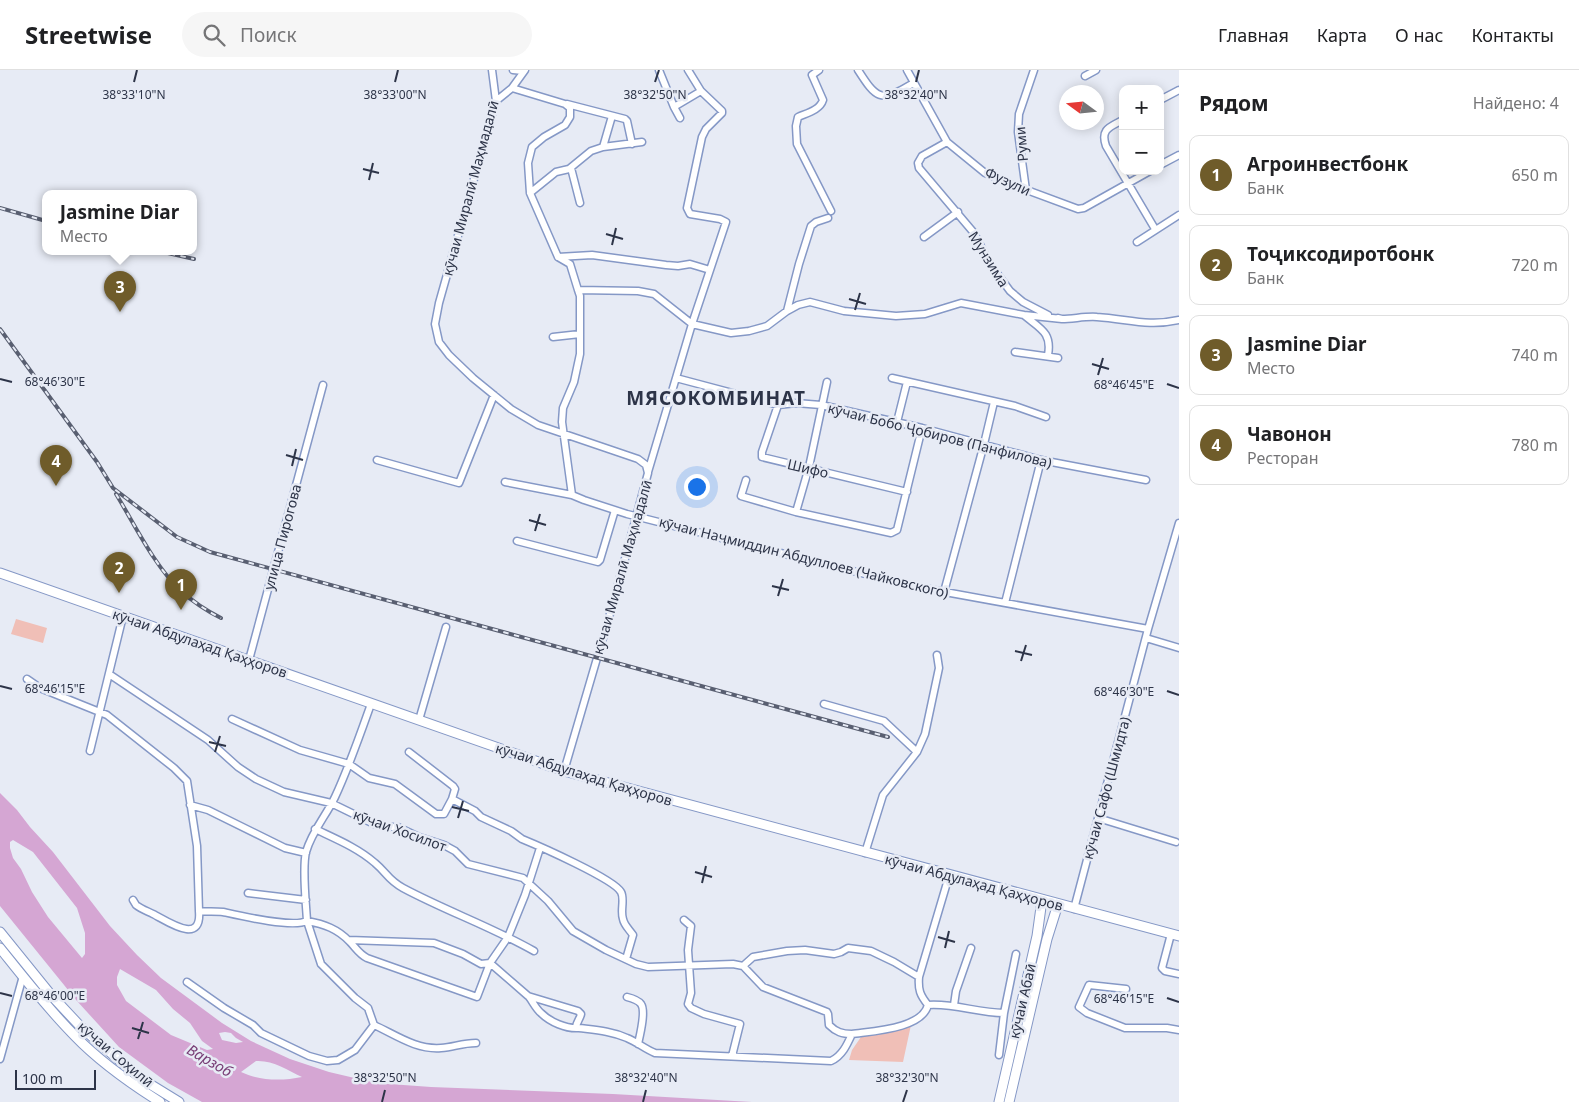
<!DOCTYPE html>
<html lang="ru">
<head>
<meta charset="utf-8">
<style>
	:root { --surface:#fff; --page:#f6f6f6; --text:#202124; --muted:#757577; --line:#e0e0e0; --accent:#6f5c2a }
	body { margin:0; font-family:"Noto Sans",sans-serif; background:var(--page); color:var(--text) }
	.controls { position:absolute; right:15px; top:15px; display:grid; overflow:hidden; border-radius:10px; box-shadow:0 2px 12px #0003 }
	.controls button { width:45px; height:45px; display:grid; place-items:center; padding:0; border:0; border-bottom:1px solid var(--line); background:var(--surface); color:var(--text); font:25px sans-serif }
	.compass { position:absolute; left:1059px; top:15px; width:45px; height:45px; border-radius:50%; background:var(--surface); box-shadow:0 2px 12px #0003; rotate:285deg }
	.scale { position:absolute; left:15px; bottom:12px; width:81px; box-sizing:border-box; padding-left:5px; border:2px solid #2d3448; border-top:0; font-size:14px; line-height:18px; white-space:nowrap; color:#2d3448; -webkit-text-stroke:4px #e7ebf5; paint-order:stroke }
	.you { position:absolute; left:696px; top:416px; width:18px; height:18px; margin:-12px; border:4px solid #fff; border-radius:50%; background:#1a73e8; box-shadow:0 0 0 8px #1a73e833 }
	.badge { display:grid; place-items:center; width:32px; height:32px; border-radius:50%; background:var(--accent); color:#fff; font-size:16px; font-weight:700 }
	.pin { position:absolute; translate:-50% -41px; filter:drop-shadow(0 1px 2px #0008) }
	.pin::after { content:''; position:absolute; top:26px; width:18px; height:15px; background:inherit; clip-path:polygon(0 0,100% 0,50% 100%) }
	.popup { position:absolute; left:42px; top:120px; width:155px; height:65px; box-sizing:border-box; display:grid; place-content:center; border-radius:10px; background:var(--surface); filter:drop-shadow(0 1px 4px #0005); font-size:16px; white-space:nowrap; color:var(--muted) }
	.popup b { font-size:19px; color:var(--text) }
	.popup::after { content:''; position:absolute; left:50%; top:100%; margin-left:-10px; border:10px solid transparent; border-top-color:var(--surface) }
	.list { margin:0; padding:0; list-style:none }
	h2 { display:flex; justify-content:space-between; align-items:center; height:65px; margin:0; padding:0 20px; font-size:21px }
	h2 small { font-size:16px; font-weight:400; color:var(--muted) }
	.list li { display:grid; grid-template-columns:32px 1fr auto; gap:15px; align-items:center; box-sizing:border-box; height:80px; margin:0 10px 10px; padding:0 10px; border:1px solid var(--line); border-radius:10px }
	.list b { display:block; font-size:19px; white-space:nowrap }
	.list p { margin:0; font-size:16px; white-space:nowrap; color:var(--muted) }
	.list em { font-size:16px; font-style:normal; color:var(--muted) }
	.icon { flex:none; width:28px; height:28px; fill:none; stroke:currentColor; stroke-width:2; stroke-linecap:round; stroke-linejoin:round }
	.map { position:relative; flex:none; width:1179px; height:1032px; overflow:hidden }
	header { display:flex; align-items:center; gap:30px; box-sizing:border-box; height:70px; padding:0 25px; background:var(--surface); border-bottom:1px solid var(--line) }
	header strong { font-size:24px }
	nav { display:flex; gap:28px; margin-inline-start:auto; font-size:18px }
	.search { width:350px; height:45px; background:var(--page); display:flex; align-items:center; gap:12px; box-sizing:border-box; padding:0 18px; border-radius:28px; color:var(--muted); font-size:19px }
	main { display:flex }
	aside { flex:1; background:var(--surface) }
	.map>svg:first-child { display:block }
	.green { fill:#f0bfb7 }
	.water { fill:#d5a6d3; fill-rule:evenodd }
	.lines { fill:none; stroke-linecap:round; stroke-linejoin:round }
	.minor-casing { stroke:#8598c6; stroke-width:9 }
	.major-casing { stroke:#8598c6; stroke-width:11 }
	.minor { stroke:#fff; stroke-width:6 }
	.major { stroke:#fff; stroke-width:9 }
	.rail-casing { stroke:#595f71; stroke-width:4 }
	.rail { stroke:#e7ebf5; stroke-width:2; stroke-dasharray:5.5; stroke-linecap:butt }
	.ticks { fill:none; stroke:#2d3448; stroke-width:2 }
	.labels { text-anchor:middle; dominant-baseline:central; stroke-width:5; stroke-linejoin:round; paint-order:stroke }
	.street-label { font-size:14px; fill:#2d3448; stroke:#e7ebf5 }
	.water-label { font-size:15px; font-style:italic; fill:#783e76; stroke:#e7ebf5 }
	.district-label { font-size:19px; font-weight:bold; letter-spacing:1px; fill:#2d3448; stroke:#e7ebf5 }
	.ticks-label { font-size:12px; text-anchor:middle; fill:#2d3448; stroke:#e7ebf5; stroke-width:5; stroke-linejoin:round; paint-order:stroke }
</style>
</head>
<body>
<header>
<strong>Streetwise</strong>
<div class="search"><svg class="icon" aria-label="search" viewBox="0 0 24 24"><circle cx="10" cy="10" r="6"/><path d="M15 15l6 6"/></svg>Поиск</div>
<nav><a>Главная</a><a>Карта</a><a>О нас</a><a>Контакты</a></nav>
</header>
<main>
<div class="map">
<svg width="1179" height="1032" viewBox="0 0 1179 1032">
	<rect width="100%" height="100%" fill="#e7ebf5"/>
	<path class="green" d="M16,549L47,558L43,573L11,564Z
		M911,955L903,992L849,990L852,980L861,967Z"/>
	<path class="water" d="M0,723L17,740L30,757L53,782L110,856L137,885L161,908L222,953L251,971L290,989L329,1002L376,1013L431,1017L613,1024L752,1032H202L168,1013L119,977L77,931L0,836ZM13,770L33,782L77,838L85,863V884L82,888L48,847L32,822L21,799L13,788L10,778V772ZM120,899L156,920L173,939L190,953L202,971L213,979L207,980L171,965L126,931L117,915V907ZM225,962L231,963L236,968L243,972L236,973L222,970L219,963ZM256,991C273,990 287,1000 302,1007C282,1011 260,1011 241,1002Z"/>
	<g class="lines">
		<defs>
			<path id="minor" d="M492,0L496,31L439,233L435,254L439,272L449,285L473,308L511,339L538,355L638,389L646,395L648,403L612,537L564,701
				M513,0L523,1
				M659,0L674,37L680,48
				M688,0L701,21L722,41V43L706,59L702,67L687,138L690,144L720,149L726,152L692,254L731,263L749,261L767,256L787,241L798,235L810,232L844,241L896,246L925,244L961,233L1024,245L1062,249
				M819,0L812,5L823,30C820,40 807,43 798,47L796,56L797,74L831,141
				M858,0C876,28 880,33 910,15
				M907,0L947,72L985,103L1000,110L1078,139L1084,138L1150,101
				M1085,6L1096,0
				M512,18L565,34L570,38V47L565,55L544,67L532,77L528,93L530,123L558,187L570,194L578,220L638,221L654,224L692,254L648,402
				M1160,30L1179,20
				M496,31L512,18L525,0
				M567,34L625,49L627,51L632,74
				M674,37L701,21
				M1123,50C1110,57 1100,59 1106,76L1155,159
				M947,72L922,86L918,93L919,98L974,163L990,194L1010,221L1023,232L1048,245
				M603,77L612,46
				M1160,95L1179,85
				M571,98L580,133
				M1026,120L1018,62L1019,44L1034,0
				M530,123L556,102L569,99L591,81L603,77L642,72
				M924,167L958,142
				M1137,172L1179,145
				M558,187L592,185L666,195L678,196L690,194L710,200
				M578,220L580,226V284L574,312L563,338L562,352L572,425L584,430L627,444L824,494L923,518L1148,559
				M787,241L799,194L811,156L816,152L828,148
				M1025,246C1041,259 1052,263 1048,285
				M1058,248L1062,249C1073,249 1086,246 1097,247C1128,249 1148,257 1179,250
				M553,267L580,264
				M1015,282L1058,288
				M676,308L778,335L796,333L821,335L922,358L1041,390L1146,410
				M892,308L1015,336L1046,347
				M778,335L762,382V387L907,422
				M897,352L907,312
				M377,390L459,413L494,325
				M746,410L741,426L796,442L891,463L897,460L922,358
				M505,412L572,425
				M796,442L809,397L827,312
				M517,471L598,492L600,490L615,440
				M944,522L984,374L994,332
				M1005,533L1041,390
				M1146,568L1179,578
				M249,590L323,315
				M109,604L208,670L238,697L256,709L284,722L331,733L374,754L388,757H398L419,767L444,775L455,781L468,794L523,808L548,831L573,861L606,880L636,894L648,897L733,894L743,896L753,887L787,881L805,880L834,884L841,882L848,878L871,881L894,892L919,907
				M27,609L40,618L107,645L174,698L187,711L197,776L199,841
				M371,634C360,665 349,697 335,727C326,746 312,761 306,782C302,798 306,833 307,851C324,854 338,859 350,872C356,878 359,884 367,888L477,927L490,893L508,867L525,825L540,778
				M824,634L884,651L917,682
				M232,649L300,680L349,694L369,708L395,714L436,744H444L452,729
				M419,650L446,557
				M90,681L123,546
				M409,682L453,716L455,719L452,729L475,741L481,747L511,761L522,769C539,776 614,809 621,822C625,829 620,841 623,849C624,855 629,859 633,865L626,889
				M190,735L208,740L285,778L306,783
				M1098,748L1176,772
				M315,759C336,769 358,778 375,793C387,803 388,810 403,818C446,841 492,857 534,881
				M865,783L883,725L917,682L925,664L939,598L937,585
				M248,823L306,830
				M133,830L136,835C141,839 147,841 153,844C167,851 202,876 199,841C207,842 215,841 223,842C241,846 292,858 307,851L321,894L355,928L368,938L374,955C396,965 416,980 441,978C454,977 462,973 476,973
				M1074,839L1148,559L1179,453
				M684,850L691,856L688,880L691,923L688,934L691,938L704,944L740,954L732,986
				M1171,864L1162,898L1165,901L1179,904
				M349,870L434,873L463,884L481,894L490,893L528,926L578,941L581,944C580,949 577,951 576,957L579,958C595,960 611,961 627,968C637,972 645,979 655,983L831,991C842,986 847,975 852,964C872,961 922,959 928,935C920,925 918,920 919,907L949,806
				M743,896L763,917L827,942L828,944L829,955C836,962 842,964 852,964
				M187,912L224,938L253,955L261,963L309,986L327,991L338,990L355,980L374,955
				M1126,919L1089,915L1079,937L1087,943L1125,958H1167L1179,960
				M529,927C533,932 536,939 541,943C550,952 566,959 579,958
				M627,927C631,928 638,930 641,934C646,941 640,965 638,974
				M928,935C955,933 977,943 1004,943
				M954,935L956,921L971,878
				M999,985L1004,943L1016,884
				M0,989L23,906"/>
			<path id="major" d="M0,503L564,701L1179,866
				M0,862L51,925L80,956L140,1008L179,1032
				M0,878C24,908 48,939 75,966C100,992 130,1013 160,1032
				M999,1032L1037,866L1042,830
				M1009,1032L1047,869L1058,834"/>
		</defs>
		<use href="#minor" class="minor-casing"/>
		<use href="#major" class="major-casing"/>
		<use href="#minor" class="minor"/>
		<use href="#major" class="major"/>
		<defs>
			<path id="rail" d="M0,138L46,151
				M159,181L194,189
				M0,259L97,392L113,418L177,467L210,482L888,667
				M116,424C135,455 154,495 180,520C192,531 207,541 221,548"/>
		</defs>
		<use href="#rail" class="rail-casing"/>
		<use href="#rail" class="rail"/>
	</g>
	<path class="ticks" d="M134,12L137,0M395,12L398,0M655,12L659,0M916,12L919,0M363,99L379,103M369,110L373,93M606,164L623,169M612,175L616,158M849,229L866,234M855,240L860,223M1092,294L1109,299M1098,305L1103,288M0,309L12,312M1167,314L1179,318M286,385L303,390M292,396L296,379M529,450L546,455M535,461L540,444M772,516L789,520M778,526L783,509M1015,581L1032,585M1021,591L1026,575M0,616L12,619M1167,621L1179,625M209,672L226,676M215,682L220,666M452,737L469,741M458,748L463,731M695,802L712,807M702,813L706,796M938,867L955,872M945,878L949,861M0,923L12,926M1167,928L1179,932M132,958L149,963M138,969L143,952M382,1032L385,1020M643,1032L646,1020M903,1032L907,1020"/>
	<g class="labels">
		<g class="street-label">
			<text transform="translate(1021 74) rotate(-95)">Руми</text>
			<text transform="translate(1008 111) rotate(25)">Фузули</text>
			<text transform="translate(470 118) rotate(-75)">кӯчаи Миралӣ Маҳмадалӣ</text>
			<text transform="translate(989 189) rotate(58)">Мунзима</text>
			<text transform="translate(940 365) rotate(14)">кӯчаи Бобо Ҷобиров (Панфилова)</text>
			<text transform="translate(808 398) rotate(13)">Шифо</text>
			<text transform="translate(282 467) rotate(-75)">улица Пирогова</text>
			<text transform="translate(804 487) rotate(14)">кӯчаи Наҷмиддин Абдуллоев (Чайковского)</text>
			<text transform="translate(622 497) rotate(-74)">кӯчаи Миралӣ Маҳмадалӣ</text>
			<text transform="translate(200 573) rotate(19)">кӯчаи Абдулаҳад Қаҳҳоров</text>
			<text transform="translate(584 704) rotate(17)">кӯчаи Абдулаҳад Қаҳҳоров</text>
			<text transform="translate(1106 718) rotate(-75)">кӯчаи Сафо (Шмидта)</text>
			<text transform="translate(400 760) rotate(20)">кӯчаи Хосилот</text>
			<text transform="translate(974 812) rotate(15)">кӯчаи Абдулаҳад Қаҳҳоров</text>
			<text transform="translate(1022 931) rotate(-77)">кӯчаи Абаӣ</text>
			<text transform="translate(116 984) rotate(40)">кӯчаи Соҳилӣ</text>
		</g>
		<g class="water-label">
			<text transform="translate(210 990) rotate(30)">Варзоб</text>
		</g>
		<g class="district-label">
			<text x="716" y="328">МЯСОКОМБИНАТ</text>
		</g>
	</g>
	<g class="ticks-label">
		<text x="134" y="29">38°33'10"N</text>
		<text x="395" y="29">38°33'00"N</text>
		<text x="655" y="29">38°32'50"N</text>
		<text x="916" y="29">38°32'40"N</text>
		<text x="55" y="316">68°46'30"E</text>
		<text x="1124" y="319">68°46'45"E</text>
		<text x="55" y="623">68°46'15"E</text>
		<text x="1124" y="626">68°46'30"E</text>
		<text x="55" y="930">68°46'00"E</text>
		<text x="1124" y="933">68°46'15"E</text>
		<text x="385" y="1012">38°32'50"N</text>
		<text x="646" y="1012">38°32'40"N</text>
		<text x="907" y="1012">38°32'30"N</text>
	</g>
</svg>
<div class="controls">
<button>+</button>
<button>−</button>
</div>
<svg class="compass" viewBox="-18 -18 36 36"><path d="M0-13l5 13h-10z" fill="#e53935"/><path d="M0 13l5-13h-10z" fill="#757577"/></svg>
<div class="scale">100 m</div>
<div class="you"></div>
<div class="pin badge" style="left:181px;top:540px">1</div>
<div class="pin badge" style="left:119px;top:523px">2</div>
<div class="pin badge" style="left:120px;top:242px">3</div>
<div class="popup"><b>Jasmine Diar</b>Место</div>
<div class="pin badge" style="left:56px;top:416px">4</div>
</div>
<aside>
<h2>Рядом<small>Найдено: 4</small></h2>
<ul class="list">
<li><span class="badge">1</span><div><b>Агроинвестбонк</b><p>Банк</p></div><em>650 m</em></li>
<li><span class="badge">2</span><div><b>Тоҷиксодиротбонк</b><p>Банк</p></div><em>720 m</em></li>
<li><span class="badge">3</span><div><b>Jasmine Diar</b><p>Место</p></div><em>740 m</em></li>
<li><span class="badge">4</span><div><b>Чавонон</b><p>Ресторан</p></div><em>780 m</em></li>
</ul>
</aside>
</main>
</body>
</html>
